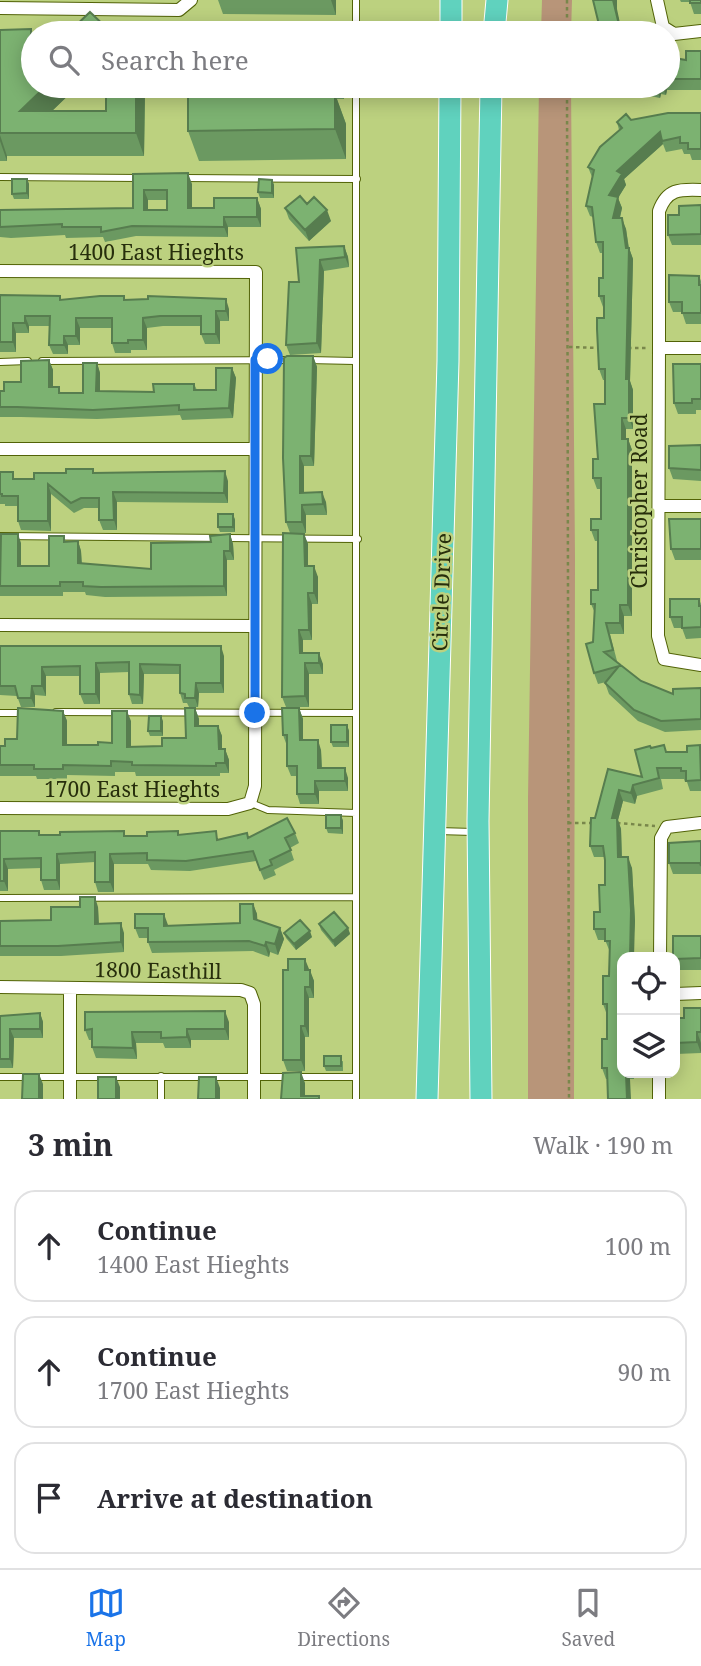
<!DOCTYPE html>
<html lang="en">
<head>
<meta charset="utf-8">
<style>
	:root { --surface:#fff; --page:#f2f2f3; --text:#2b2b33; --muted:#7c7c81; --line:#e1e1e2; --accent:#1a73e8 }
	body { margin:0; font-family:"Noto Serif",serif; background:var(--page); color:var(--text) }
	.controls { position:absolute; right:21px; bottom:21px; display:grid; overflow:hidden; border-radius:14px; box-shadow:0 4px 18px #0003 }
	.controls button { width:63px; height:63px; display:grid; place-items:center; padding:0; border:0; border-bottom:2px solid var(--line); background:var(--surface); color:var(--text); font:35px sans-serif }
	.stop { position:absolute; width:21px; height:21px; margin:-16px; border:5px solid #1a73e8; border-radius:50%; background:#fff }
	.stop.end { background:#1a73e8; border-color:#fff; box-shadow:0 2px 7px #0008 }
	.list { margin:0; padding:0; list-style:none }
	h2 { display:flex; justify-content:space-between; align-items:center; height:91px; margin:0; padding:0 28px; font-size:30px }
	h2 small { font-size:23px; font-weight:400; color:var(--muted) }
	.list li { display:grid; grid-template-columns:46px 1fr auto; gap:21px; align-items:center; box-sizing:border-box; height:112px; margin:0 14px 14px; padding:0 14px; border:2px solid var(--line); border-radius:21px }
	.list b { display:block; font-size:26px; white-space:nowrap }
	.list p { margin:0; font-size:23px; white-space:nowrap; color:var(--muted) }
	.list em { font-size:23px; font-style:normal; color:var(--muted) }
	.icon { flex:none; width:38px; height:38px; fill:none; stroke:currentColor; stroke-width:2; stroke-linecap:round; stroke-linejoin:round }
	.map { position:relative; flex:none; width:701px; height:1099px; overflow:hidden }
	.search { position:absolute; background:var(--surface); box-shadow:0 4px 18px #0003; left:21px; right:21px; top:21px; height:77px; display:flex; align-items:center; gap:18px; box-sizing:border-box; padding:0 24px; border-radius:38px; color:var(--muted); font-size:26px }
	.sheet { height:469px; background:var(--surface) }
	nav { display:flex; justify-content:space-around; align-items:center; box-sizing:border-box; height:98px; border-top:2px solid var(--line); background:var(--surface); font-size:19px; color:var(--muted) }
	nav a { display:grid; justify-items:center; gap:4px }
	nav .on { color:var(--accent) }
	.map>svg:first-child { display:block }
	.green { fill:#b89579 }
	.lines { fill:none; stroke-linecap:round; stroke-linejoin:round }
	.service-casing { stroke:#526307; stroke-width:8 }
	.minor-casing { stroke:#526307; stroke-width:14 }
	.motorway-casing { stroke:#fff; stroke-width:23 }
	.path { stroke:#79874b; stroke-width:2.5; stroke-dasharray:3.5 3.5; stroke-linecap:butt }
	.service { stroke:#fff; stroke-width:6 }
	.minor { stroke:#fff; stroke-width:12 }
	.motorway { stroke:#60d2be; stroke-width:21 }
	.wall { fill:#6b9961; fill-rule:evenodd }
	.shaded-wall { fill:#577d4f }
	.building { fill:#7cb271; stroke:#577d4f; stroke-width:2; fill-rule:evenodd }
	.route { stroke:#1a73e8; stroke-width:9 }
	.labels { text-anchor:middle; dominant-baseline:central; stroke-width:5; stroke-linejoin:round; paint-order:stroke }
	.street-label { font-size:21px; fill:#272e0c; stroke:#bcd17f }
</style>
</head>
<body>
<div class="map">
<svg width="701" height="1099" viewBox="0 0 701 1099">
	<rect width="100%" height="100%" fill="#bcd17f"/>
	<path class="green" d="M542,0H572L571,33H541Z
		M539,86H571L575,558L574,1099H528V799Z"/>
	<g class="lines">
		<defs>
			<path id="service" d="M356,0V33
				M0,177L141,178
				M184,178L357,179
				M308,360L355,361
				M42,361L290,360
				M0,362L28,361
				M0,536L358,539
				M56,712L355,713
				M0,713H24
				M251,803L268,810L356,813
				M438,831L473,832
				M0,898L355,897
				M161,1076V1099
				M0,1077H356
				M356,1099V86"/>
			<path id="minor" d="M657,0L663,27L674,34L701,31
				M0,8L179,10L191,0
				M0,271L256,272L255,786L250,803L228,809L0,808
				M659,348V211C667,189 679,189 701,190
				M701,348H659L658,636L664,659L701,665
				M0,449H254
				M659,506H701
				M0,625L255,626
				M660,957L661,838L667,827L701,823
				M0,987L241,990L250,993L254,1004V1099
				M675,994L701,993
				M70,1099V988
				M659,1099V1073"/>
			<path id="motorway" d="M451,33V0
				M494,33L497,0
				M427,1099L448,361L450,86
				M481,1099L478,821L491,86"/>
		</defs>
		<use href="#service" class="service-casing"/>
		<use href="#minor" class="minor-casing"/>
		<use href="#motorway" class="motorway-casing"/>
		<path class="path" d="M567,0V33
			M567,86L569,1099
			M569,347L601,348
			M628,348H646
			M568,823H592
			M617,823L655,826"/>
		<use href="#service" class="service"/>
		<use href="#minor" class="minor"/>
		<use href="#motorway" class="motorway"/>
	</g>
	<path class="wall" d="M218,0H336V15L223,14Z
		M680,0H701V14H694L690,2H681Z
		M31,29L33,35V86H78L52,111H106L145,90L144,156H7V161H0V30Z
		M701,51V90H667L666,95L661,94L660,98L641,94L639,89L636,86H668V57L686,60Z
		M188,86H344V99H337L346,124V159L199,161L188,131Z
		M701,113V160H692L690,154H684L682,149L666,152L663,144L624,179L626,185L618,198L622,208L620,218L626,229L629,248L633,259L630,381L633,390V429H626V439H628L632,450V616H624V634H610L617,661H615L641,681L673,694L701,688V730L665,732L638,721L609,694L605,683L606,682L598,684L594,673L593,642L595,613L591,604L598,590V541H595L591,530L601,519V489H597L593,478L598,459L605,404V380H603L599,369L604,318V307H603L599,296L603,278V253H600L596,242L593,217L590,216L586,206L592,177L588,167L619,130L617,122L631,120Z
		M133,174L192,184V208H214L257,198L261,209V227H228V237L136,236L105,242L103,237L66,238L65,235L11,238L0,237V210L133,208ZM148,200H167V210H148Z
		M27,179L29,184V199H14L12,194Z
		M272,180L274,185V198H260L258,192Z
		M307,204L331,221L309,241L289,219L285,208Z
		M701,205V245H672L668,235L679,215Z
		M344,246L348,257L349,267L324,271L321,353L290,355L286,345L299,282L296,248Z
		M699,276L701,281V324H686L682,312H673L669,302Z
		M0,295L61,300L124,296L125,300L229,309V321H220V344H205L201,334V326H163L147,328V350H131V353H115L112,343V328H80V345H68V354H53L49,345L50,326H29V333H16V352H0Z
		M313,356L317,367L314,466H304V493L326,502L327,515H306V533H290L286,522Z
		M49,360L53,370V387L62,393H83L97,363L100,373V391L154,392L194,384L197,390H216L232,368L236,378L233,418L182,420L180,415L97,419L21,417H0V391H4L21,382Z
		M701,364V410H696V414H678L674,403Z
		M701,445V481L673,479L669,468Z
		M93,469L94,473L228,481V503L117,502V530H103L99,520V508H84L74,513L51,494V531L21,530L18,521V506H5V504H0V472L16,479H34Z
		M233,514L235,520V532H220L218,527Z
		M701,519V560H675L671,549Z
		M230,534L233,544L234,560H227V596L105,597L86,595L85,592H63V596H0V566L21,543V566H49L64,536L66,542L78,541L81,551L82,564L151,569L211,542Z
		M304,534L308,544V566L318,577V604H312V640H303V653L323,664V674H309V707H286L282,697Z
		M699,599L701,604V638L686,639L682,628H674L670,617Z
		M0,646L224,656V693H199L198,707H189L187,703H183L180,693V674H144L143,704H132L129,694V672L100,673V704H84L80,694V676H46V696L35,695V707H21L17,696L0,695Z
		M195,708L199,719V726H218L222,736V749H225L229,760V773H220V776H136L135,772H115V776L67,775V779H37L36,776H0V746H5L17,739L63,711L67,721V745H98L112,743L131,721V747L162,746L186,738Z
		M299,708L303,719V740L321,750L322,768L348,778V791H319V804H300L297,794V776H291L287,766V746L283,735Z
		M163,721V736H150L148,731Z
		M347,725L349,731V747H333L331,742Z
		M651,748L667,752H687L701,748V791H690L687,782H685L684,779H661L663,789L637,796L635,804L623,801L618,820L621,829L622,857L632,868L635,921L622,1073H634V1079H606L602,1068L607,1039V1015L603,1004L609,976L610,952L605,940H598L594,929L600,912L605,885L604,857H594L590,846L595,818L608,769L642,777Z
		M341,815L343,821V834L328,833L326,828Z
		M0,831L41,835L126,836L179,835L219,840L295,833L299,843L290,848L294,860L274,870L276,875L264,880L256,861L190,871L151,870L148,864H114V892H98L95,882V862L60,864V890H44L41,880V868L8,869V891H0Z
		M701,841V874H673L669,863Z
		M253,904L257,914V921L280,928L284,939L278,955L270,952L269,957L253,951L152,953L148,942V938H139L135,928L240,923Z
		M98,907L99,923L124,933V952L61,956H0V921L51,920Z
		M319,924L348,928L350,934L335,947L321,930Z
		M284,933L312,937L296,950L286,938Z
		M701,936V970H677L675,965V957Z
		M309,970L314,981V998H309V1037H305V1071H287L283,1060Z
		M701,1008V1053L676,1054L675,1051V1018H684Z
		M40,1013L43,1022V1038H14L13,1068H0V1016Z
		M229,1022V1040H191V1048H165L163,1043H136L137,1059L96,1058L92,1047V1040H89L85,1030Z
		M343,1061V1071H326L324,1066Z"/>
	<path class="shaded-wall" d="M331,0H336V15Z
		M613,0H617V9L622,33H621Z
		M31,29L33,35V75L31,69Z
		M46,86H78L29,133L20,111Z
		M136,86H143L145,90L144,156L136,133Z
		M232,86H243L248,100L232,93Z
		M339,86H344V99Z
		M656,86H658L661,94L660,98Z
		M662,86H665L667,90L666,95Z
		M335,94L346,124V159L335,129Z
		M660,132L663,144L624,179L626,185L618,198L622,208L617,229L613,218L609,195L617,171Z
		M0,135L7,156V161L0,141Z
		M188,173L192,184V218L188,208Z
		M27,179L29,184V199L27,193Z
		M272,180L274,185V198L272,193Z
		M144,190L148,200V221L144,210Z
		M257,198L261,209V227L257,217Z
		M327,210L331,221L309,241L305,230Z
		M224,217L228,227V237L224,227Z
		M622,218L626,229L629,251V248L633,259L630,381L633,390V429L629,418L626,379V248Z
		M344,246L348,257L349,267L345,257Z
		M320,260L324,271L321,353L317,343Z
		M226,299L229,309V321L226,311Z
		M216,311L220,321V344L216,334Z
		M25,316L29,326V333L25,323Z
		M76,318L80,328V345L76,336Z
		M143,318L147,328V350L143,340Z
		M13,323L16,333V352L13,342Z
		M64,336L68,345V354L64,345Z
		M313,356L317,367L314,466L311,456Z
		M49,360L53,370V397L49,387Z
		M97,363L100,373V401L96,391Z
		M232,368L236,378L233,418L229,408Z
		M622,418L626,429V450L622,439Z
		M628,439L632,450V616L628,605Z
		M300,456L304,466V503L300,493Z
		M225,471L228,481V503L224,493Z
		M48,484L51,494V531L48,521Z
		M113,492L117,502V530L114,520Z
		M322,492L326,502L327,515L323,504Z
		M302,505L306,515V533L302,522Z
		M233,514L235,520V532L233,527Z
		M18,534L21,543V575L18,566Z
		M230,534L233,544L234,560L230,551Z
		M304,534L308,544V577L305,566Z
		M78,541L81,551L82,573L78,563Z
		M224,551L227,560V596L224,586Z
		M314,566L318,577V604L314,593Z
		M308,593L312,604V640L309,630Z
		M620,605L624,616V634L620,623Z
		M299,630L303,640V664L300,653Z
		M221,646L224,656V693L221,683Z
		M319,653L323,664V674L319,663Z
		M96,663L100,673V704L96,694Z
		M305,663L309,674V707L305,696Z
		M140,664L144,674L143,704L140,695Z
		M42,667L46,676V696L42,686Z
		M196,683L199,693L198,707L195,698Z
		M32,686L35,695V707L31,698Z
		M195,708L199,719V736L195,726Z
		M299,708L303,719V750L300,740Z
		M63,711L67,721V755L63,745Z
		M127,711L131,721V757L127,747Z
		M161,716L163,721V736L161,731Z
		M347,725L349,731V747L347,742Z
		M218,726L222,736V760L219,749Z
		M318,740L321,750L322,778L318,768Z
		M225,749L229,760V773L225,763Z
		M345,768L348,778V791L345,781Z
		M315,781L319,791V804L315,794Z
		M633,785L637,796L635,804L631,793Z
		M619,790L623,801L618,820L621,829L622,868L618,857L612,818Z
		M341,815L343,821V834L341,828Z
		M57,854L60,864V890L57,880Z
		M110,854L114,864V892L110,882Z
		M628,857L632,868L635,921L634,957H630Z
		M4,859L8,869V891L4,881Z
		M95,897L98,907L99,934L95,924Z
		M253,904L257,914L258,930L254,919Z
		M164,914L168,925V936L164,926Z
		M121,923L124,933V952L121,942Z
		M280,928L284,939L278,955L275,944Z
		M348,928L350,934L335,947L333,941Z
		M310,931L312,937L296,950L294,944Z
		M266,942L270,952L269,957L265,946Z
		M305,959L309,969V981L305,970Z
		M310,970L314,981V998L310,987Z
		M305,987L309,998V1037L305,1026Z
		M225,1011L229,1022V1040L225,1029Z
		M40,1013L43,1022V1038L40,1029Z
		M301,1026L305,1037V1071L301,1060Z
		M10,1029L14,1038L13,1068L10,1059Z
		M187,1029L191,1040V1048L187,1037Z
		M132,1032L136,1043L137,1059L133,1048Z
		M697,1032L701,1043V1053L697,1042Z
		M301,1072L305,1083V1099L301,1096Z
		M626,1073H628L630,1079L631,1099H627Z
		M39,1074L43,1084V1099H39Z
		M116,1077L120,1087V1099H116Z
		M216,1077L220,1088V1099H216Z"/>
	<path class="building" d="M593,0H613L621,33H601Z
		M690,0H701V3H690Z
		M90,12L112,33H68Z
		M332,27V33H208L213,28Z
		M31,29V69L33,67V86H46L20,111H106V86H136V133H0V30Z
		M686,51H701V79H668V57L686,60Z
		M188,86H232V93L335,94V129L188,131Z
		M668,113H701V149H688V143H680V137L662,141L660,132L617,171L622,174L609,195L618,197L613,218H622L626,248H629L626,379H629V418H622V439H628V605H620V623H606L613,650L604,652L641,681L673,694V689L701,688V719L661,721L634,710L605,683L619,666L594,673L586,644L593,642L595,604H591V590H598V530H591V519H601V478H593V459H598L594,404H605V369H599L597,329V318H604V296H599V278H603V242H596L592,207L586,206L594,170L588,167L600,147L622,128L617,122L626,114L631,120Z
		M188,173V208H214V198H257V217H224V227L132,226L101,232V227H62V224L0,227V210L133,208V174ZM144,190H167V210H144Z
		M12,179H27V193L12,194Z
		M259,179L272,180V193L258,192Z
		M300,196L307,204L314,197L327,210L305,230L285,208Z
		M701,205V234L668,235V215H679V206Z
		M344,246L345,257L320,260L317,343L286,345L289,282H299L296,248Z
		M669,275L699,276V285H701V313H682V302H669Z
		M0,295L60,296V300L100,296H124V300L148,299V296L226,299V311H216V334H201V316H160L143,318V340H128V343H112V318H76V336H64V345H49L50,316H25V323H13V342H0Z
		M287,356H313L311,456H300V493L322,492L323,504L302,505V522H286L283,458L284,358Z
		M49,360V387H59V393H83V363H97L96,391L154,392L153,384H194V390H216V368H232L229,408L179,410V405L93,410L17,407H0V391H4V382H21V361Z
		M673,364H701V399H692V403H674Z
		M701,445V470L669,468V446Z
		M66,469H93V473L225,471L224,493L113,492L114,520H99V498H81L71,503L48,484V521H18V496H2V494H0V472H13V479H34V473H66Z
		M218,514H233V527H218Z
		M669,519H701V549H671Z
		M283,533L304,534L305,566H314V593H308L309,630H299L300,653H319V663H305V696L282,697Z
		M1,534H18V566H49V536H64V542L78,541V563L151,569V543L211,542L210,536L230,534V551H224V586L101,587L83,586V582H60V586H0Z
		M670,599H699V606H701V627L682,628V617H670Z
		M0,646H221V683H196L195,698H185V694L180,693V665L140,664V695L129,694V662L96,663V694H80V666L42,667V686H32L31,698H18L15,686H0Z
		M18,708L63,711V745H98V742L112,743V711H127V747L162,746V738H186L185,708H195V726H218L219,749H225V763H216V766L132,765V762L111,761V766L63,765V769H34V765H0V746H5V739H17Z
		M282,708H299L300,740H318V768H345V781H315V794H297V766H287V735H283Z
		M149,716H161V731H148Z
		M331,725H347V742H331Z
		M664,745L666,752H687V746L700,745L701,780L686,781V771H681V768H657L659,778L633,785L631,793L619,790L612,818H617L618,857H628L631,910L630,957H622V1073H626L627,1099H608L607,1068H602V1039H607V1004H603V976H609L610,941H605V929H594V912H600L599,885H605V860L603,846H590L591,818H595L608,769L642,777L635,750L650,746L651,748Z
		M326,815H341V828H326Z
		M287,818L295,833L285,838L291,850L270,860L272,865L260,870L253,851L186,861L147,860V853L110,854V882H95V852L57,854V880H41V858L4,859V881H0V831H39V835H60V832L124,831V836H147V832L178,831V835L216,831L217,840L247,833L248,838Z
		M701,841V866L700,863H669V843Z
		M80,897H95V924L121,923V942L58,946H0V921L51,920V907H80Z
		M240,904H253L254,919L280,928L275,944L266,942L265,946L249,941L148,942V928H135V914H164V926L240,923Z
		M334,912L348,928L333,941L319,924Z
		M300,920L310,931L294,944L284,933Z
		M673,936H701V958L675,959V957H673Z
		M288,959H305V970H310V987H305V1026H301V1060H283V970H288Z
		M684,1008H701V1032H697V1042L675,1043V1018H684Z
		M225,1011V1029H187V1037L161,1038V1032H132L133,1048L92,1047V1029L85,1030V1012Z
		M40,1013V1029H10V1059H0V1016Z
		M324,1056H341V1066H324Z
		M301,1072V1096H319V1099H281L283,1073Z
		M23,1074H39V1099H22Z
		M98,1077H116V1099H98Z
		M199,1077H216V1099H198Z"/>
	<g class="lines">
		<path class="route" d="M255,713V360L268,359"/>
	</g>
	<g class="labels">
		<g class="street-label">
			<text x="156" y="252">1400 East Hieghts</text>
			<text transform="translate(639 501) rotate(-90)">Christopher Road</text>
			<text transform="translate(441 592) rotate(-88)">Circle Drive</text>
			<text x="132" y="789">1700 East Hieghts</text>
			<text transform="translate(158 970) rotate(1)">1800 Easthill</text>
		</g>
	</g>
</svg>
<div class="controls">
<button><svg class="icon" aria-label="locate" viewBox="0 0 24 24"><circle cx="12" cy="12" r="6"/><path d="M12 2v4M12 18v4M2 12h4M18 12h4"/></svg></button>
<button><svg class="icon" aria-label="layers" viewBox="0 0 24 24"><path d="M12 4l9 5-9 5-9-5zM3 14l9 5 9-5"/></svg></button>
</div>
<div class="stop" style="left:268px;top:359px"></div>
<div class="stop end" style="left:255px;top:713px"></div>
<div class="search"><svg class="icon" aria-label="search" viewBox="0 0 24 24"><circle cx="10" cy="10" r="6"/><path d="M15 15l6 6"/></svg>Search here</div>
</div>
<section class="sheet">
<h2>3 min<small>Walk · 190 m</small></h2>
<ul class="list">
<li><svg class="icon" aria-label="ahead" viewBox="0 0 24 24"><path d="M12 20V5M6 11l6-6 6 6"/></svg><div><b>Continue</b><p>1400 East Hieghts</p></div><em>100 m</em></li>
<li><svg class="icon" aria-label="ahead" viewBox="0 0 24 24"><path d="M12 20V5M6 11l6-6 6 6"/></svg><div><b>Continue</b><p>1700 East Hieghts</p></div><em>90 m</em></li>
<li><svg class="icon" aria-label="arrive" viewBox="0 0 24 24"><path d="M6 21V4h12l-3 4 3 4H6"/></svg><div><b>Arrive at destination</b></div></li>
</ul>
</section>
<nav>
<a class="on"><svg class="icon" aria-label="map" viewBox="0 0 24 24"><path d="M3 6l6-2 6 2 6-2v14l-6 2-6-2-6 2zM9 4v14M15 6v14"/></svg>Map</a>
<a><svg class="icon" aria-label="directions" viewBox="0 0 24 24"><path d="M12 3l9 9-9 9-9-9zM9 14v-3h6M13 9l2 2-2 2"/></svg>Directions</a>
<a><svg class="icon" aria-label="saved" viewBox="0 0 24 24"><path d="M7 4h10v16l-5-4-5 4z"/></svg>Saved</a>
</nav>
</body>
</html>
